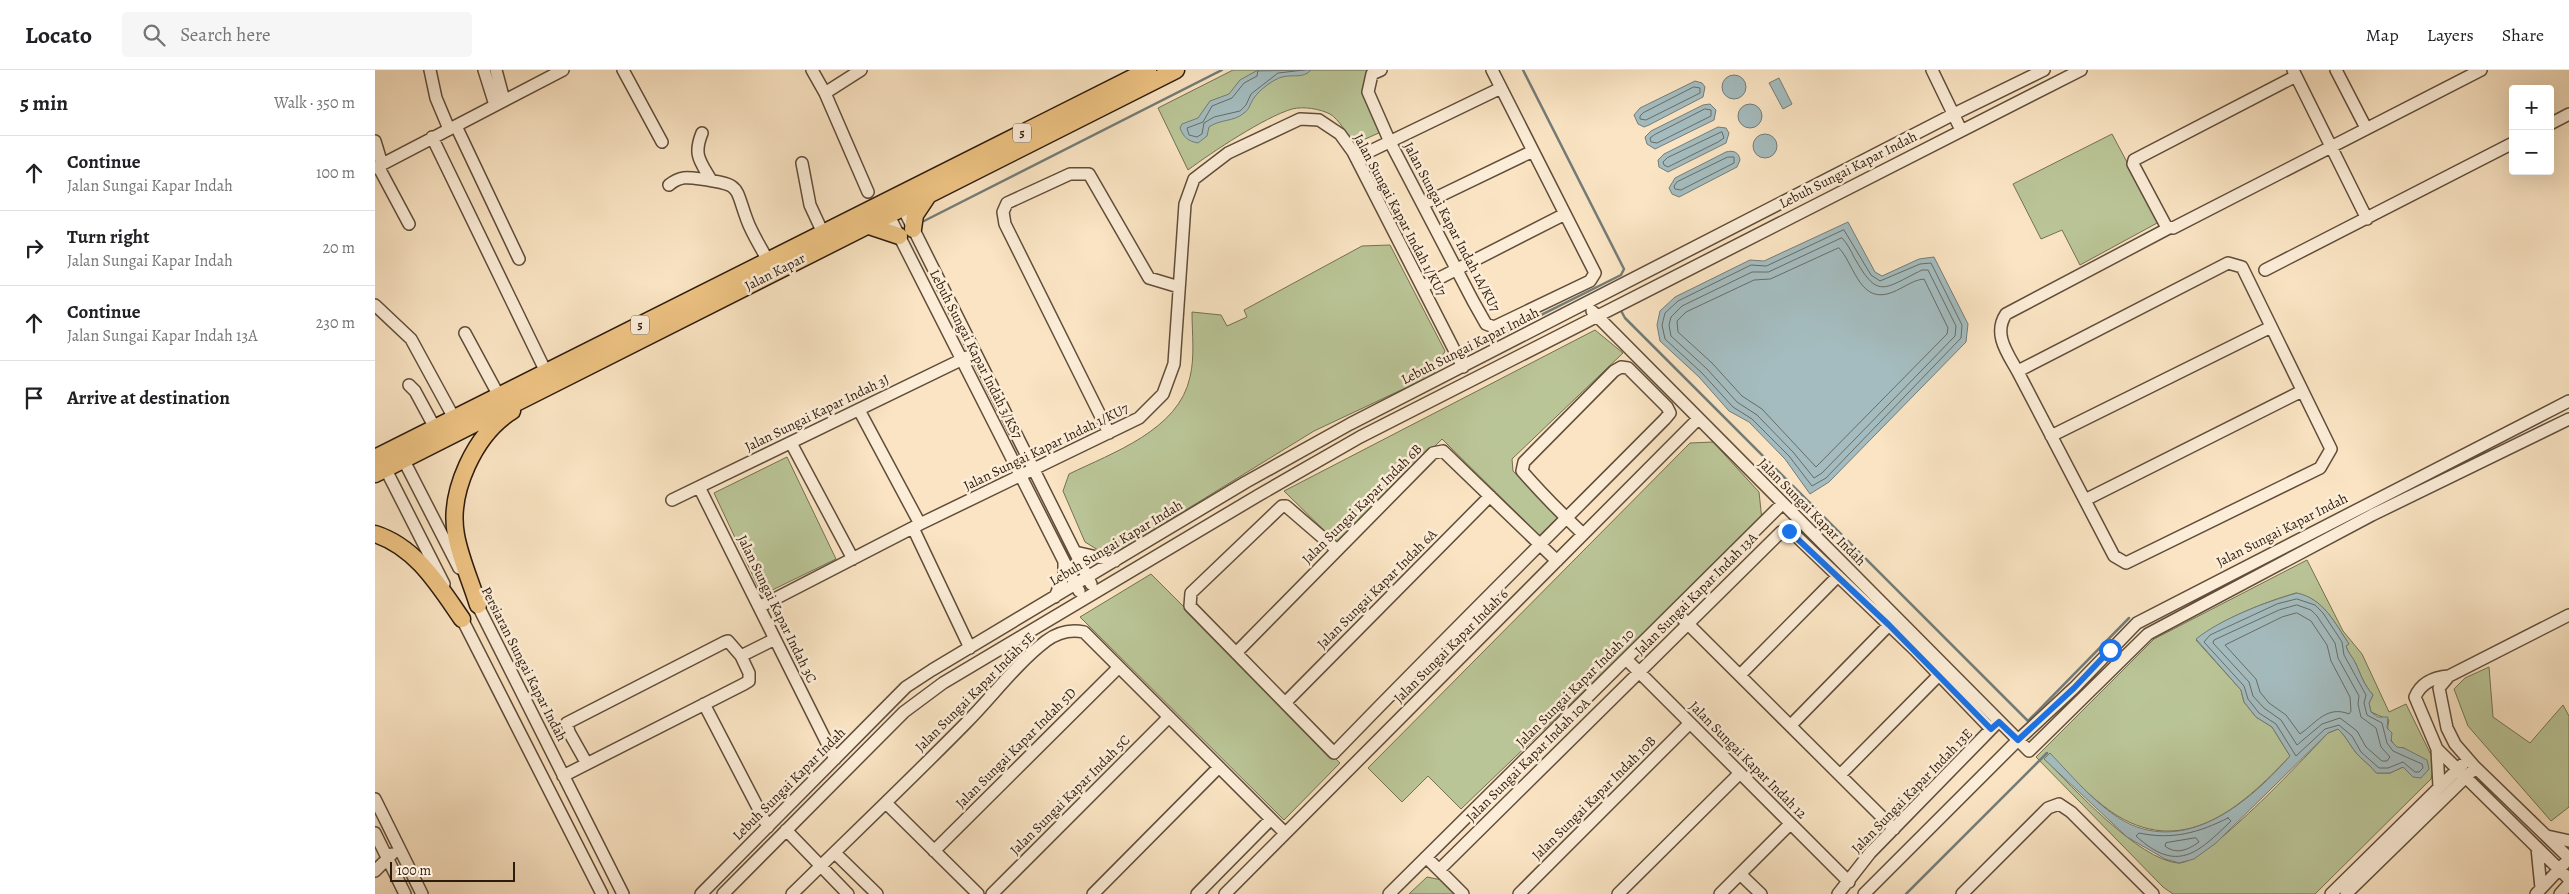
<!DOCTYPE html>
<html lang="en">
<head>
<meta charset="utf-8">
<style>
	:root { --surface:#fff; --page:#f6f6f6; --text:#202124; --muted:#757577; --line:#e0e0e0 }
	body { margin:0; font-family:Alegreya,serif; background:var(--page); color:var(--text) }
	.controls { position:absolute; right:15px; top:15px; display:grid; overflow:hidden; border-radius:5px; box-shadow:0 5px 20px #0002 }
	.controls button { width:45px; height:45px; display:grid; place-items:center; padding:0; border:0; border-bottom:1px solid var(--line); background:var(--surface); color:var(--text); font:25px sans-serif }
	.scale { position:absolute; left:15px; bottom:12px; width:125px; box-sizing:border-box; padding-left:5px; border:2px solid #2d1b0c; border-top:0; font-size:14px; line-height:18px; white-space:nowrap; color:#2d1b0c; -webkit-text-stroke:4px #fcedd8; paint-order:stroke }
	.stop { position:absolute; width:15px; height:15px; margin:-11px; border:4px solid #1a73e8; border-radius:50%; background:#fff }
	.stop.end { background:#1a73e8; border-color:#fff; box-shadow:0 1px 5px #0008 }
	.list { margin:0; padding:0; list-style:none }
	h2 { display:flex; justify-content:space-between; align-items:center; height:65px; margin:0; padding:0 20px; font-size:21px }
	h2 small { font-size:16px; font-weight:400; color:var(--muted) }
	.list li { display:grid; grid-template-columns:32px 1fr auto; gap:15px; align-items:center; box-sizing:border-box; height:75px; padding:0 20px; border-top:1px solid var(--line) }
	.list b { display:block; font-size:19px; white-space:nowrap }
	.list p { margin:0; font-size:16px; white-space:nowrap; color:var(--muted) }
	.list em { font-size:16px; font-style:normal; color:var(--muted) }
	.icon { flex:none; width:28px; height:28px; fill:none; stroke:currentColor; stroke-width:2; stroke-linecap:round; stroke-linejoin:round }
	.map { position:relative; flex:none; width:2194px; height:824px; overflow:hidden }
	header { display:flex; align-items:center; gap:30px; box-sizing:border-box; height:70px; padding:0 25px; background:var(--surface); border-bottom:1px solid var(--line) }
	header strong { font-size:24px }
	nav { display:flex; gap:28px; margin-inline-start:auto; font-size:18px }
	.search { width:350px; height:45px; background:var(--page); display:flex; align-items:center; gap:12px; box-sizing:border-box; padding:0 18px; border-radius:5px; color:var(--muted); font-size:19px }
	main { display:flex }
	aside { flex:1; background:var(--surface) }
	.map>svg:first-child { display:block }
	.green { fill:#bac597; stroke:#747052; fill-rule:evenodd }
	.water { fill:#a4bcbf; stroke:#747c77 }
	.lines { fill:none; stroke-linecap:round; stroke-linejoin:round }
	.shore { stroke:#686c66; stroke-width:1 }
	.stream { stroke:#747c77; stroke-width:2.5 }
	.minor-casing { stroke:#604d3a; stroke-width:14 }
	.highway-casing { stroke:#2d1b0c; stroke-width:19 }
	.minor { stroke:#fcedd8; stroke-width:11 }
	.highway { stroke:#edc282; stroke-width:16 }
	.route { stroke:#1a73e8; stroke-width:6 }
	.labels { text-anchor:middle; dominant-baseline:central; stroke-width:5; stroke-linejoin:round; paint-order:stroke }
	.shield { fill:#fcedd8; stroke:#6b5a49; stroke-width:1 }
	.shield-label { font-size:12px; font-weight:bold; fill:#2d1b0c }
	.street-label { font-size:14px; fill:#2d1b0c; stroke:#fcedd8 }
</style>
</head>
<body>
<header>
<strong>Locato</strong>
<div class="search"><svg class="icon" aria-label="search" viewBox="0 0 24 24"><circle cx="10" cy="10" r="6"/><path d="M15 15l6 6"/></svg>Search here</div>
<nav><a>Map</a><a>Layers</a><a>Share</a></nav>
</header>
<main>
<aside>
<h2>5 min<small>Walk · 350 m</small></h2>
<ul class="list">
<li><svg class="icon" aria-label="ahead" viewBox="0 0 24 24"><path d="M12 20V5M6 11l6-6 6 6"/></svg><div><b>Continue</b><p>Jalan Sungai Kapar Indah</p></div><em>100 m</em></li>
<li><svg class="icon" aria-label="right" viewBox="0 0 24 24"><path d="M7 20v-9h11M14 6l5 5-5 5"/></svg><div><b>Turn right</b><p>Jalan Sungai Kapar Indah</p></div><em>20 m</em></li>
<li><svg class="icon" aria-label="ahead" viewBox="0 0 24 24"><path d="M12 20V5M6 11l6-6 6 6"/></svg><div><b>Continue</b><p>Jalan Sungai Kapar Indah 13A</p></div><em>230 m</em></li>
<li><svg class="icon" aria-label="arrive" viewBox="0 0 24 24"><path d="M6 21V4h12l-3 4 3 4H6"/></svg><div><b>Arrive at destination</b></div></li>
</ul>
</aside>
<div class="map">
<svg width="2194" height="824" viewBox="0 0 2194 824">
	<rect width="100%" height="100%" fill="#fae4c3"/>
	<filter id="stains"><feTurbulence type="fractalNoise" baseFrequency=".004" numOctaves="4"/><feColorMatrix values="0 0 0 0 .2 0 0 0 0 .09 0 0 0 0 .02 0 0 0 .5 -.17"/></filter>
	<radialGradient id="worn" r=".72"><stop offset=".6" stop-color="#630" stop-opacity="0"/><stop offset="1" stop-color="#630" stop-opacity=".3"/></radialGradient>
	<path class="green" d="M858,0H995L1006,62L979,74C973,66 964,49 955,44C945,39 929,36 917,39C890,47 837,82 813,100L783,38Z
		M1737,64L1784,152L1705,195L1687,160L1666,169L1638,114Z
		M1015,175L1070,281L1058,305L939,361L744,481L723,480L710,472L688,421L694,404C737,383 804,360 815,307C820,287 817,263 817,242L846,245L852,256L872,247L869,240L987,176Z
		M1220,260L1248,283L1137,389L1138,401L1184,446L1165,466L1067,369L963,474L909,421Z
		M1338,372L1384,422L1387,450L1086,739L1053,706L1027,732L993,698L1315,373Z
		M412,387L461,489L387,525L339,423Z
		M1932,490L1968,561L1987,584L2014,642L2031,634L2060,693L2056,709L1940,824H1798L1788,817L1661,687L1779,569ZM1921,523C1949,529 1959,552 1974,574L1971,576C1973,583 1977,587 1981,594C1986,605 1989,615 1998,625L1994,633L1996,642L2014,650C2011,661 2014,669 2022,678H2029L2038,685V707L2028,697L2015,703H2002C1996,696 1990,692 1984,686C1976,678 1972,667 1963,659L1953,663C1930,687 1830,795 1803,793C1764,790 1697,717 1670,689C1692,702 1713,725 1735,741C1807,791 1866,738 1915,686L1897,657L1881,647L1869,632L1866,620L1821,570C1846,549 1890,532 1921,523Z
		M776,504L965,693L909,750L705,547Z
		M2114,597L2118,647L2155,673L2188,635L2194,646V737L2176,751L2093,656L2079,619L2090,608Z
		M1052,807L1067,810L1081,824H1034Z"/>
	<path class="water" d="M936,0C928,9 918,4 907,7C899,9 884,20 879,28C875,33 875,39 869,43C859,52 845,49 834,57L832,66L823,73C813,71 809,68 805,58L807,54L823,48L835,31L854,24L865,10L881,1Z
		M1347 17a12 12 0 1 1 24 0a12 12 0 1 1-24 0Z
		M1404,8L1417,34L1408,39L1394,13Z
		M1320,11L1327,13L1330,17L1328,27L1274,55L1269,57L1263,54L1259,45L1265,38Z
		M1363 46a12 12 0 1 1 24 0a12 12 0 1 1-24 0Z
		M1335,34L1341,40L1339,50L1280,79L1272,74L1270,67L1276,61L1328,35Z
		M1343,57L1351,58L1354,63L1351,73L1293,102L1284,97L1283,90L1289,84Z
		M1378 76a12 12 0 1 1 24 0a12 12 0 1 1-24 0Z
		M1351,82C1358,80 1364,82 1365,90L1362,97L1308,125L1304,127L1297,124L1294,118L1300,108Z
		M1473,152L1500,202L1507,206L1544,189L1559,187L1593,254L1591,272L1454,412L1435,424L1410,389L1374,352L1354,341L1324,307L1285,271L1282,255L1285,241L1300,227L1375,190L1389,191Z
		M1922,523C1949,529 1959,552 1974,574L1971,576C1973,583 1978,587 1981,594C1986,605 1989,615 1998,625L1994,633L1996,642L2003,647H2013L2012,658L2017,663L2016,671L2022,677L2029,678L2052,690L2054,699L2046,708L2038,707L2028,697L2015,703H2001C1996,696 1990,692 1984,686C1976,678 1972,667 1963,659L1953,663L1841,773L1819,789L1804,793L1790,789L1752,767L1669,689L1675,683C1698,707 1730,746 1762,757C1822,778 1879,727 1915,686L1897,657L1881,647L1869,632L1866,620L1821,569C1846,549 1890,532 1922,523Z"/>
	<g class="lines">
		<path class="shore" d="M883,0L882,6L869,13L857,28L837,36L828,52L812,58L814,65L822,67L827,64L829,53L839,47L865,41L871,35L876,24L903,3L929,0
			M1319,17L1325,18V23L1271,50L1265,49V46L1268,43Z
			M1330,39L1336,40V46L1282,73L1276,72L1275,68L1279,65Z
			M1347,62L1349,68L1343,72L1293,97L1289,95L1288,92L1292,88Z
			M1353,87H1359V93L1306,120L1300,119L1299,116L1302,112Z
			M1469,160L1496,205L1505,211L1545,194L1556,193L1587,255L1586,268L1451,408L1437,416L1414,386L1377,349L1358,337L1327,303L1290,269L1287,255L1290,243L1303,231L1376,195L1391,196Z
			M1467,168C1472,173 1476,181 1479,187C1503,230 1508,219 1547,200H1553L1581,256L1580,266L1447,403L1439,408L1418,382L1382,345L1362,332L1332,299L1296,266L1294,255L1296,247L1307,236L1377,202H1393Z
			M1464,178C1478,192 1484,231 1512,224C1525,221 1536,210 1549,209L1573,258L1572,264L1441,397L1387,339L1367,326L1337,293L1303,262L1302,251L1311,242L1379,210L1395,209Z
			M1922,529L1940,535L1948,543L1967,572L1969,585L1991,625L1989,633L1992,645L2007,653L2012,673L2018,681L2047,694L2048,698L2044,702H2040L2028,692L2013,698H2004L1986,682L1977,666L1964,655L1950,659L1921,686L1901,654L1884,643L1873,629L1869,616L1829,572L1835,565L1902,534Z
			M1922,535L1936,540L1942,546L1960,573L1963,588L1984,626L1983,634L1986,647L2001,658L2006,677L2015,687L2012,691H2007L1991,677L1982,661L1965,648L1947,654L1922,675L1906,650L1889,638L1878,626L1874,612L1838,573L1839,570L1904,540Z
			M1922,543L1936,551L1952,575L1956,591L1975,627L1976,641L1974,644C1952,635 1941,653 1925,664L1911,645L1894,633L1885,622L1881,609L1850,575L1907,547Z
			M1853,748L1856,751C1823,783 1802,804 1761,766L1764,763C1797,770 1823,763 1853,748Z
			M1821,768L1824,772C1813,780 1801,785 1790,776L1791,773Z"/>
		<path class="stream" d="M549,151L847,0
			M1244,237L1250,248L1653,651L1754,548
			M1116,270L1246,205L1249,199L1148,0
			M1531,824L1672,683"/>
		<defs>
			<path id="minor" d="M55,0L61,28L74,59
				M109,0L120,35
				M121,0L129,30
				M248,0L287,72
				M437,0L450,23L493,122
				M1006,0L997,4L993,22L1015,72L1098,231L1111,254L1119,257L1215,211L1220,203L1117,0
				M1557,0L1586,60
				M1918,0L1992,149
				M1961,0L1991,58
				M1921,6L1759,90L1758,94L1791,156L1798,158L2106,0
				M450,23L486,0
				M2175,54L2194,44
				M81,56L144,189
				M327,63C318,85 325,91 336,110
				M57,67L171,302
				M0,71L7,94
				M981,88L1126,18
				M427,93L435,135L448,163
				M3,96L34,154
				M0,98L188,0
				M294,115C305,106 312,107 326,109C367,115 359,115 372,150C377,164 386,177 393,191
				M525,132L716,514
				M1048,134L1158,81
				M510,138L704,521
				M1853,193L1867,197L1956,379L1945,398L1751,493L1739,486L1644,304L1647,299Z
				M1890,200L2138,73
				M1047,217L1190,144
				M0,235L36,269L79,348
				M1217,241L1654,681L1773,564L1997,445L2194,349
				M90,263L124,326
				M1644,304C1634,285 1617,265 1631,244L1794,158
				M34,315L40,321L60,358
				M484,340L545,454
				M734,363L630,154L628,142L632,133L695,104H714L774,208L804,217
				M1676,366L1896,257
				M416,373L478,489
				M25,383L84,498
				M7,392L69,514
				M324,417L460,689
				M297,430L592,287
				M1710,430L1927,321
				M538,458L595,578
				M962,480L911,436H907L816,523L815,536L959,683C1068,570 1180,460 1290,349L1295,343L1292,337L1253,298L1246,297L1239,301L1149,392L1147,401C1166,423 1187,444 1208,464
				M700,482L740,491
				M680,527L689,505V493
				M100,530L248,824
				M384,537L545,454L764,348L788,324L799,294L810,134L819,109L853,83L925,49L944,50L965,64L978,82L1088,297
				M1300,541L1519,759
				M84,543L227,824
				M2194,545L2074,606C2059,607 2046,613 2040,627L2062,679L2194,809
				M861,583L1058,383L1068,381L1182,491
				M1251,589L1474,812
				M1366,604L1463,506
				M2074,606L2064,618L2072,658L2080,674L2100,697L2194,788
				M910,633L1115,426
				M329,634L393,757
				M1416,655L1514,555
				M2062,679L2064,717
				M212,694L194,662L192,653L350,572L353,571L366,586
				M1465,705L1564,605
				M188,706L369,614L374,611V603L366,586L400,569
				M0,729L47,824
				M511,733L603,824
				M411,760L473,824
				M0,763L30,824
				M2172,766L2194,771
				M2162,778L2166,818
				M559,781L744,597
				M460,783L502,824
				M1051,787L1088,824
				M1064,800L1406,462L1414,461L1420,465L1539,579L1616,659
				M0,801L17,784
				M1365,804L1386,824
				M326,824L531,617L557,600L871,412L975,354L1579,44L1669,0
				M348,824L529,642L568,613L884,425L985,367L1706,0
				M417,824C475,767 534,711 591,653C617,627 641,594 671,571C683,562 695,559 709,562L910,763
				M617,824L794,647
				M718,824L844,697
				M822,824L896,749
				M850,824L1323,349
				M1014,824L1407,434
				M1144,824L1315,653
				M1243,824L1365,703
				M1345,824L1415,754
				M1463,824L1495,783L1621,654
				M1489,824L1643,670L1699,618L1762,553L2194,331
				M1587,824L1673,738L1684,734L1696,742L1778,824
				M1956,824L2088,694
				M1971,824L2096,702
				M2161,824L2189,794
				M2185,824L2194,814"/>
			<path id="highway" d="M491,155L524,166
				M538,159L540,145L554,124
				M0,388L773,0
				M0,404L801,0
				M0,464C41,477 64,516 87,549
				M103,535C96,512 85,488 81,465C73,422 100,364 137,341"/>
		</defs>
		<use href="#minor" class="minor-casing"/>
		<use href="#highway" class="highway-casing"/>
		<use href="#minor" class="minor"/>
		<use href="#highway" class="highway"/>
	</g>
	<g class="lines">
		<path class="route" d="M1414,461L1514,555L1616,659L1624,652L1643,670L1699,618L1735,580"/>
	</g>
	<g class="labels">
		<g class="shield">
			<rect x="638" y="53.5" width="18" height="19" rx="4"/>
			<rect x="256" y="245.5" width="18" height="19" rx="4"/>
		</g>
		<g class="shield-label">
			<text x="647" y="63">5</text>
			<text x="265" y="255">5</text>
		</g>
		<g class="street-label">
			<text transform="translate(1473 100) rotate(-27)">Lebuh Sungai Kapar Indah</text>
			<text transform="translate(1025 145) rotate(62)">Jalan Sungai Kapar Indah 1/KU7</text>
			<text transform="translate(1077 157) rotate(62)">Jalan Sungai Kapar Indah 1A/KU7</text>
			<text transform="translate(400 202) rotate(-27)">Jalan Kapar</text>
			<text transform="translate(1095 276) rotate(-27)">Lebuh Sungai Kapar Indah</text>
			<text transform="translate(601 284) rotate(63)">Lebuh Sungai Kapar Indah 3/KS7</text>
			<text transform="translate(442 343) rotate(-26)">Jalan Sungai Kapar Indah 3J</text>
			<text transform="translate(671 377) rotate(-26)">Jalan Sungai Kapar Indah 1/KU7</text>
			<text transform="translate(987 434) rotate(-45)">Jalan Sungai Kapar Indah 6B</text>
			<text transform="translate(1437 442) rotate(45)">Jalan Sungai Kapar Indah</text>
			<text transform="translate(1907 460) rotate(-27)">Jalan Sungai Kapar Indah</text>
			<text transform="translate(741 473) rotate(-31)">Lebuh Sungai Kapar Indah</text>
			<text transform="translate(1002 519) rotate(-45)">Jalan Sungai Kapar Indah 6A</text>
			<text transform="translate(1321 524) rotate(-45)">Jalan Sungai Kapar Indah 13A</text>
			<text transform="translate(402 539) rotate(64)">Jalan Sungai Kapar Indah 3C</text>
			<text transform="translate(1076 576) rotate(-45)">Jalan Sungai Kapar Indah 6</text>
			<text transform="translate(149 594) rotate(63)">Persiaran Sungai Kapar Indah</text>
			<text transform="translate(1200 618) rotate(-45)">Jalan Sungai Kapar Indah 10</text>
			<text transform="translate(600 622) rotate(-45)">Jalan Sungai Kapar Indah 5E</text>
			<text transform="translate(641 678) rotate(-45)">Jalan Sungai Kapar Indah 5D</text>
			<text transform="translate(1153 690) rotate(-45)">Jalan Sungai Kapar Indah 10A</text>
			<text transform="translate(1373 690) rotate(45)">Jalan Sungai Kapar Indah 12</text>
			<text transform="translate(414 714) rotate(-45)">Lebuh Sungai Kapar Indah</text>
			<text transform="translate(1537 721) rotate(-46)">Jalan Sungai Kapar Indah 13E</text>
			<text transform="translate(695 725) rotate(-45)">Jalan Sungai Kapar Indah 5C</text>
			<text transform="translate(1219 728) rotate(-45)">Jalan Sungai Kapar Indah 10B</text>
		</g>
	</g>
	<rect width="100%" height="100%" filter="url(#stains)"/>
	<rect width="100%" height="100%" fill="url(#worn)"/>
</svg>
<div class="controls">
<button>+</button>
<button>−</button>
</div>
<div class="scale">100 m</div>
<div class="stop" style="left:1735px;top:580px"></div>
<div class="stop end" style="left:1414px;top:461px"></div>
</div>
</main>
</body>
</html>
